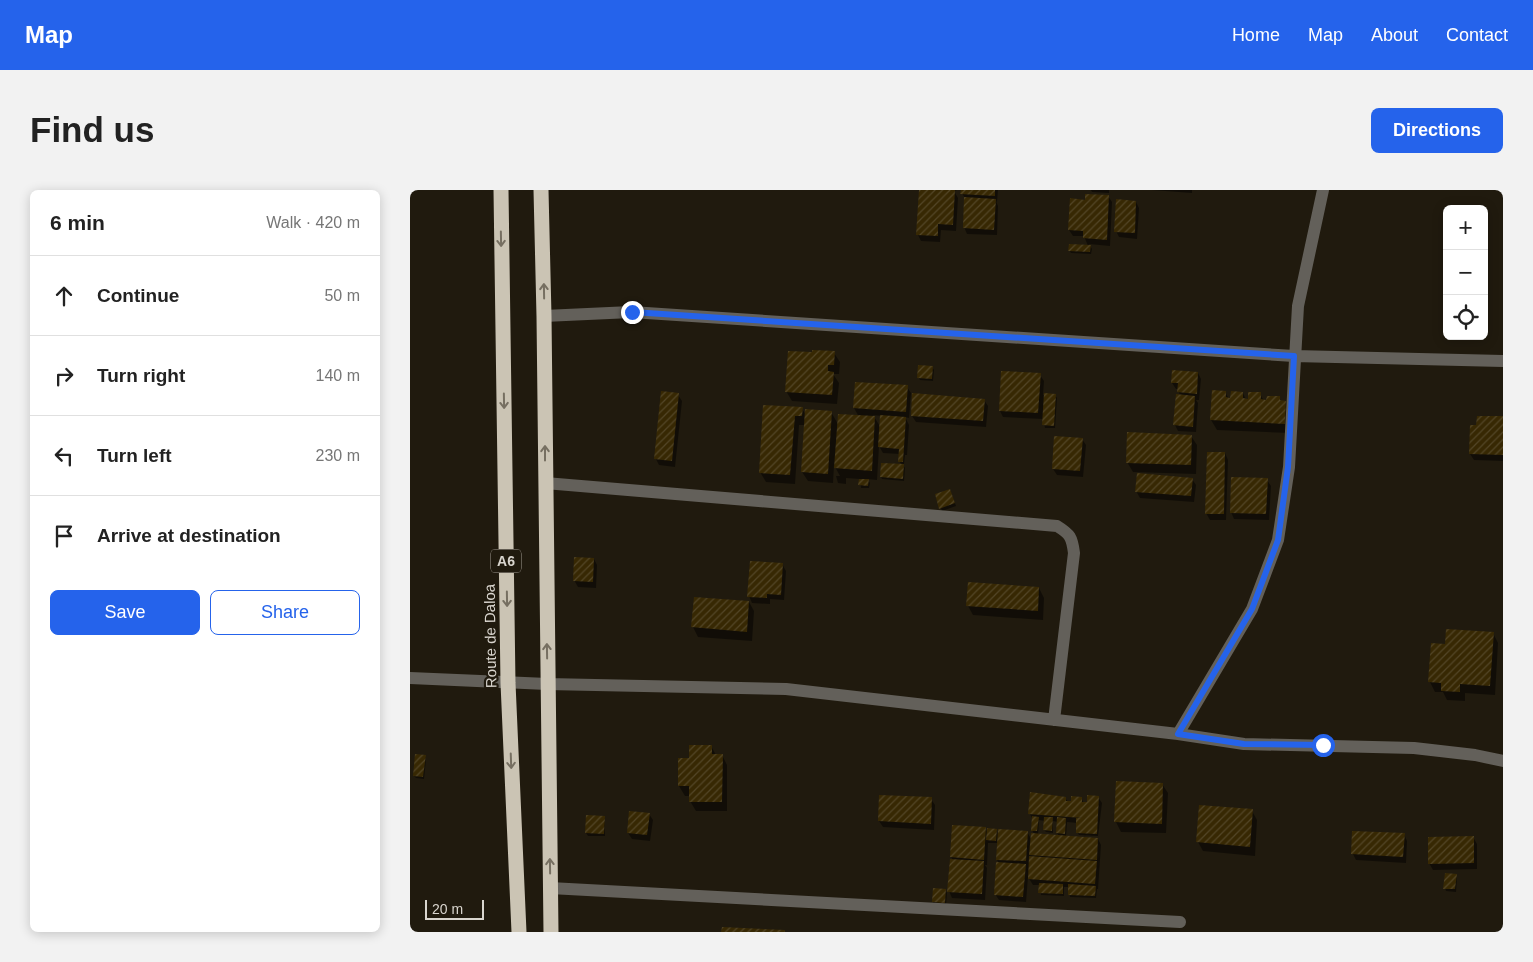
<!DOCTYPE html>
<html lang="en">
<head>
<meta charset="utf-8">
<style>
	:root { --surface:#fff; --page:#f2f2f2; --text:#222; --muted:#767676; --line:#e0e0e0; --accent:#2563eb }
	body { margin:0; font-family:Arial,sans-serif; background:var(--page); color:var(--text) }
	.controls { position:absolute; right:15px; top:15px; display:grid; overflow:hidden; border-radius:8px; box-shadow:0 2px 12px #0003 }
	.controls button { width:45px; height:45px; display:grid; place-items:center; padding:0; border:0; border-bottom:1px solid var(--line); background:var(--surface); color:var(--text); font:25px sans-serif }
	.scale { position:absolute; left:15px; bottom:12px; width:59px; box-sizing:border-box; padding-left:5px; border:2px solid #d9d5ce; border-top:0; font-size:14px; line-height:18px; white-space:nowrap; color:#d9d5ce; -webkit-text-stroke:4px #201a0e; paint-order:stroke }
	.stop { position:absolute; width:15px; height:15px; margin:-11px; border:4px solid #2563eb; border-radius:50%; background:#fff }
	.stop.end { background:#2563eb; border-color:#fff; box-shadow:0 1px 5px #0008 }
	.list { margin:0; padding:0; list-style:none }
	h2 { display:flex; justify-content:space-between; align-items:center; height:65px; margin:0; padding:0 20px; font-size:21px }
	h2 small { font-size:16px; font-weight:400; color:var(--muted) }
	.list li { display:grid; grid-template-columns:32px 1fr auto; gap:15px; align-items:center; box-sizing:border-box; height:80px; padding:0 20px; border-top:1px solid var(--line) }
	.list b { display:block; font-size:19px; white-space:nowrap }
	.list em { font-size:16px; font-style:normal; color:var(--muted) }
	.actions { display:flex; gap:10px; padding:15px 20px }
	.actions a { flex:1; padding:11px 0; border:1px solid var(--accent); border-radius:8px; text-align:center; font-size:18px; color:var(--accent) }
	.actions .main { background:var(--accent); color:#fff }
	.icon { flex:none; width:28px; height:28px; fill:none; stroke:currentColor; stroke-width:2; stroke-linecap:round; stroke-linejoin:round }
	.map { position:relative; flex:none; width:1093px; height:742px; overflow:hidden; border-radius:8px }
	header { display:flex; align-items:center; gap:30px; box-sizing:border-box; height:70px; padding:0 25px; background:var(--accent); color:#fff }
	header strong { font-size:24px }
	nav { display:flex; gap:28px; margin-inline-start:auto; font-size:18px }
	.intro { display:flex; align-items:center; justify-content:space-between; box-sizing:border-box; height:120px; padding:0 30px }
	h1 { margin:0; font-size:35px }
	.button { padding:12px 22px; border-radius:8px; background:var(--accent); color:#fff; font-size:18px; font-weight:700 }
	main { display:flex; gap:30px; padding:0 30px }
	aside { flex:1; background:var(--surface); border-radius:8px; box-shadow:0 2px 12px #0003 }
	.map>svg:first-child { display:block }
	.shadow { fill:#0007; fill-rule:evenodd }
	.building { fill:url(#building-hatch) }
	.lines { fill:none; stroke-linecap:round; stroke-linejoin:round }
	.minor { stroke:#63605a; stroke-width:12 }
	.highway { stroke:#cbc4b4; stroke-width:15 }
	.oneway { stroke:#766f61 }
	.route { stroke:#2563eb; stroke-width:6 }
	.labels { text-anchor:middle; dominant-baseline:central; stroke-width:4.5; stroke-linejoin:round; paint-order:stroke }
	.shield { fill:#201a0e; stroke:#a29d94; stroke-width:1 }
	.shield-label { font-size:14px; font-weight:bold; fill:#d9d5ce }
	.street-label { font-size:15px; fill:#d9d5ce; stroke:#201a0e }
</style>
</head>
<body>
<header>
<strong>Map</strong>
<nav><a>Home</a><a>Map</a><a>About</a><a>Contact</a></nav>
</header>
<div class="intro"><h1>Find us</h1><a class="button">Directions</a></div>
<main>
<aside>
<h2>6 min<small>Walk · 420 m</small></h2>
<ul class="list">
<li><svg class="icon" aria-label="ahead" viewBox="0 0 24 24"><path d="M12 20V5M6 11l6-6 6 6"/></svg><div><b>Continue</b></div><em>50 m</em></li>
<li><svg class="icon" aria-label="right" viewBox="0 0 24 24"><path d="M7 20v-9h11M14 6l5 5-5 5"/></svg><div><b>Turn right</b></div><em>140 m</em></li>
<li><svg class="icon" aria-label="left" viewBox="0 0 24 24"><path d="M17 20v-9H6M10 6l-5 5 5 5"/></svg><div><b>Turn left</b></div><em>230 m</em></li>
<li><svg class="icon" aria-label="arrive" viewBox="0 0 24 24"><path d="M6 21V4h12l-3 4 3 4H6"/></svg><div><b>Arrive at destination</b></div></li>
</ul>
<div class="actions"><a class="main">Save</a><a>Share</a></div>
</aside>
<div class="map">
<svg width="1093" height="742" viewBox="0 0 1093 742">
	<defs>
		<pattern id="building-hatch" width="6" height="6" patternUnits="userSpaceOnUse" patternTransform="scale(1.25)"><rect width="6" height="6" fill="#372803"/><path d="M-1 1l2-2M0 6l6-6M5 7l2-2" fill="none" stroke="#534627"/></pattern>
	</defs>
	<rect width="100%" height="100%" fill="#201a0e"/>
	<path class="shadow" d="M510,0H547L544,1L548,8L546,41L531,40L530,52L511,51L508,45Z
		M552,0H588L587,12L586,11L588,16L587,45L557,44L554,37L556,10L552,3Z
		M681,0H699V3L682,2Z
		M742,0H782V3Z
		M698,6L702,12L700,56L679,54L682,59L681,64L661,63L659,60L678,56L674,46H663L659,40L676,11Z
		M726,12L729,18L727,49L709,47L706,41Z
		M424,163L430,172L429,184H423L429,193L427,214L382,211L376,201Z
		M522,177L524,180L523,191L510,190L508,187Z
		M788,183L791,189L789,210H786L788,213L786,242L768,241L765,235L770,206L768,199H766L762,193Z
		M630,185L634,191L633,205H645L647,208L645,238H635L633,229L593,227L590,221Z
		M446,193L497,197L501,203L499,228L495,227L499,235L497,265H495L494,274H492L495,278L494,291L472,289L471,287L492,275L489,271L490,264L473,263L469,256L467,290L457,289L460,293L459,298H451L450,289L436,288V294L428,293L426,286H430L424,275L423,293L398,291L392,282L395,235H389L385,294L356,292L350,282L355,216L392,219L396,225L421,222L428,234L449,227L444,218ZM463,225L472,226L471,238Z
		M803,201L815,202L819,209L833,203L836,210L850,204L854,211L869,208L871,211L876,212L881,221L880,243L807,240L801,230Z
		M268,205L272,211L265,277L249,275L246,269Z
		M574,210L578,216L576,237L506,232L502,226Z
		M1068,227L1093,228V271L1064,270L1060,264L1068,236Z
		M781,246L787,255L786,284L723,282L717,272Z
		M672,249L676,255L673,287L647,285L643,279Z
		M815,263L818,270L816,330H800L796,323Z
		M782,289L786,295L784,312L730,308L726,301Z
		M857,290L861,296L859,330L824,329L821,322Z
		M540,300L546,316L532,321L531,318Z
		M184,369L187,375L186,398L168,397L164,390Z
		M372,374L376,381L374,410L360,409V414L342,413L339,406Z
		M629,398L634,408L633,430L563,425L558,416Z
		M339,412L344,421L342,451L288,447L283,437Z
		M1083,443L1088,453L1085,505L1055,503V511L1037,510L1033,502H1025L1020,492L1022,454L1036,455Z
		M301,556L306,565H312L317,575V621H286L280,611V606H275L269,596L270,569H280Z
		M15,566L16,569L14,589L6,588L4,586Z
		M752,594L758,603L756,643L711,642L706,632Z
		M688,607L692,613L688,646L669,645L667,642L668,633L657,632L656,647L688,649L691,655L688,699H687L686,708L660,707L659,697H654V706L631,705L630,695H623L618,687L616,712L589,710L585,704L589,673L587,670L588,653H578L577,675H575L577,678L575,710L542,708L539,701L543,670L541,667L575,638L578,643L586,640L589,644L617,642L622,650L624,644L622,640L623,630L620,624L655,608L658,612H662L671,608L674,613H678ZM629,630L635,631L634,640L636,642L643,643V631L648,632L647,643L649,646L628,645Z
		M521,609L525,615L524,640L473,637L469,631Z
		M842,621L847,630L845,666L793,661L788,652Z
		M239,624L243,630L240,651L222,649L218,643Z
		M177,627L194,628L195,630V646H178L176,643Z
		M994,644L997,651L996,673L946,670L943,664Z
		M1063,647L1067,654V679L1023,680L1019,673Z
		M1046,686L1047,688L1046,702L1036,701L1035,698Z
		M535,700L537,703L536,715L524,714L523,712Z"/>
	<path class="building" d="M509,0H545L543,35L528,34V46L506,45Z
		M551,0H585V6L550,4Z
		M675,4L699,5L697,50L673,48V41L658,40L660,8L675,10Z
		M554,7L586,9L584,40L553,38Z
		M706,9L726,11L725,43L704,42Z
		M659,54L681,55L680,62L658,61Z
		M402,160L425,161L424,175H418V181L424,182L422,205L375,202L378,161L402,162Z
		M508,175L523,176L522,189L507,188Z
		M762,180L788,182L787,204L767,202L768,193H761Z
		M591,181L631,183L628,223L589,221Z
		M445,192L498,195L496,222L443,218Z
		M802,200L816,201V207L820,208L821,201L833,202V208L838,209V202H851V209L856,210L857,206H870V210L876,211L875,234L800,230Z
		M251,201L269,203L262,271L244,269Z
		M502,203L575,209L573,231L501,226Z
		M634,203L646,204L644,236L632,235Z
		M766,204L785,206L783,237L763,235Z
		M353,215L393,217L392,226H385L380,285L349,283Z
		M395,219L422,221L418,284L391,282Z
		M428,224L465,226L462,281L424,278Z
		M470,225L496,227L493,272H488L489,259L468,257Z
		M1067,226H1093V265L1059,264L1060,235H1066Z
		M717,242L782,245L781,275L716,273Z
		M644,246L673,248L670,281L642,279Z
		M797,262H815L814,324H795Z
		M471,273L494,274L493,289L470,287Z
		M727,283L783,288L781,306L725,302Z
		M821,287L858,288L856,324L820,323Z
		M449,289H459L458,296L448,295Z
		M540,299L545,313L529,319L525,304Z
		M164,367L184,368L183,392L163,391Z
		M340,371L373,373L371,405L357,404V408L337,407Z
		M558,392L629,397L628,421L556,416Z
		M284,407L339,411L337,442L281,437Z
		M1036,439L1084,442L1080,496L1050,494V502L1031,501V493L1018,492L1021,453L1035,454Z
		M279,555H302V564H313L312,612H279V596H268V568H279Z
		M5,564L16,565L13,587L3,586Z
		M706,591L753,593L752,634L704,632Z
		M620,602L656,607V611H661V606L672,607V612H677V605L689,606L687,644L666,643V628H672L618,624Z
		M469,605L522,607L521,634L468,631Z
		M789,615L843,619L840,657L786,652Z
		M219,621L240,623L237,645L217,643Z
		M176,625L195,626L194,644L175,643Z
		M622,626L629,627L627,641H621Z
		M634,627H643L642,641L633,640Z
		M647,627L656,628L655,644L646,643Z
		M542,635L576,637L574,670L540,667Z
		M577,638L587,639L586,651L576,650Z
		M588,639L618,641L616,671L586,670Z
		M942,641L995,643L993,667L941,664Z
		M621,643L688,648L687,670L619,665Z
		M1064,646V673L1018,674V647Z
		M619,666L687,671L685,694L618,689Z
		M540,669L574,671L572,704L537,702Z
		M586,672L616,674L613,707L584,705Z
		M1035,683L1047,684L1045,699H1033Z
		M629,693L653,694V704L628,703Z
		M658,694L686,696L685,706L658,705Z
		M523,698L536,699L535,713L522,712Z
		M312,737L375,740V742H311Z"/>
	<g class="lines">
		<path class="minor" d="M134,126L221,122L884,166L1093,171
			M135,293L647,336C660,344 662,347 664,363L644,530
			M0,488L137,494L376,499L768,544L834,554L1004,558L1065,565L1093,571
			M768,544L842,419L868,350L879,277L888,116L913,0
			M140,698L770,732"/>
		<path class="highway" d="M91,0L98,493L109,742
			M131,0L134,126L141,742"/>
	</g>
	<defs><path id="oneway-shaft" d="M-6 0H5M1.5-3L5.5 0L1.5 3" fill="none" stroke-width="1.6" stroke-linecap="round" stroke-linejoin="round" transform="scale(1.25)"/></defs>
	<g class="oneway">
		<use href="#oneway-shaft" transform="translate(91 49) rotate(89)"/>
		<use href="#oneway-shaft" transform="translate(134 101) rotate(-91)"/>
		<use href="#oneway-shaft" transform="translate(94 211) rotate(89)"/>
		<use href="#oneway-shaft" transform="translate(135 263) rotate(-90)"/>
		<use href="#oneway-shaft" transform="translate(97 409) rotate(89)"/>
		<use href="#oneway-shaft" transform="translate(137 461) rotate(-91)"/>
		<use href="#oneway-shaft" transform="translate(101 571) rotate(88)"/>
		<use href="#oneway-shaft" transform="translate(140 676) rotate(-91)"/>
	</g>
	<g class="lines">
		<path class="route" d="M222,122L884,166L878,277L868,350L842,419L768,544L834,554L913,555"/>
	</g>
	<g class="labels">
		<rect class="shield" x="81" y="359.5" width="30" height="23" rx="4"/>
		<g class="shield-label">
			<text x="96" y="371">A6</text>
		</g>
		<g class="street-label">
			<text transform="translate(80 446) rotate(-91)">Route de Daloa</text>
		</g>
	</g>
</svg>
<div class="controls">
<button>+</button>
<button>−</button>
<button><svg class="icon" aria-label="locate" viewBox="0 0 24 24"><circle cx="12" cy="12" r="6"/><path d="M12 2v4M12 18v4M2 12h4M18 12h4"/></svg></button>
</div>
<div class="scale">20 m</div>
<div class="stop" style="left:913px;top:555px"></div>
<div class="stop end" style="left:222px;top:122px"></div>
</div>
</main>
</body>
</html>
